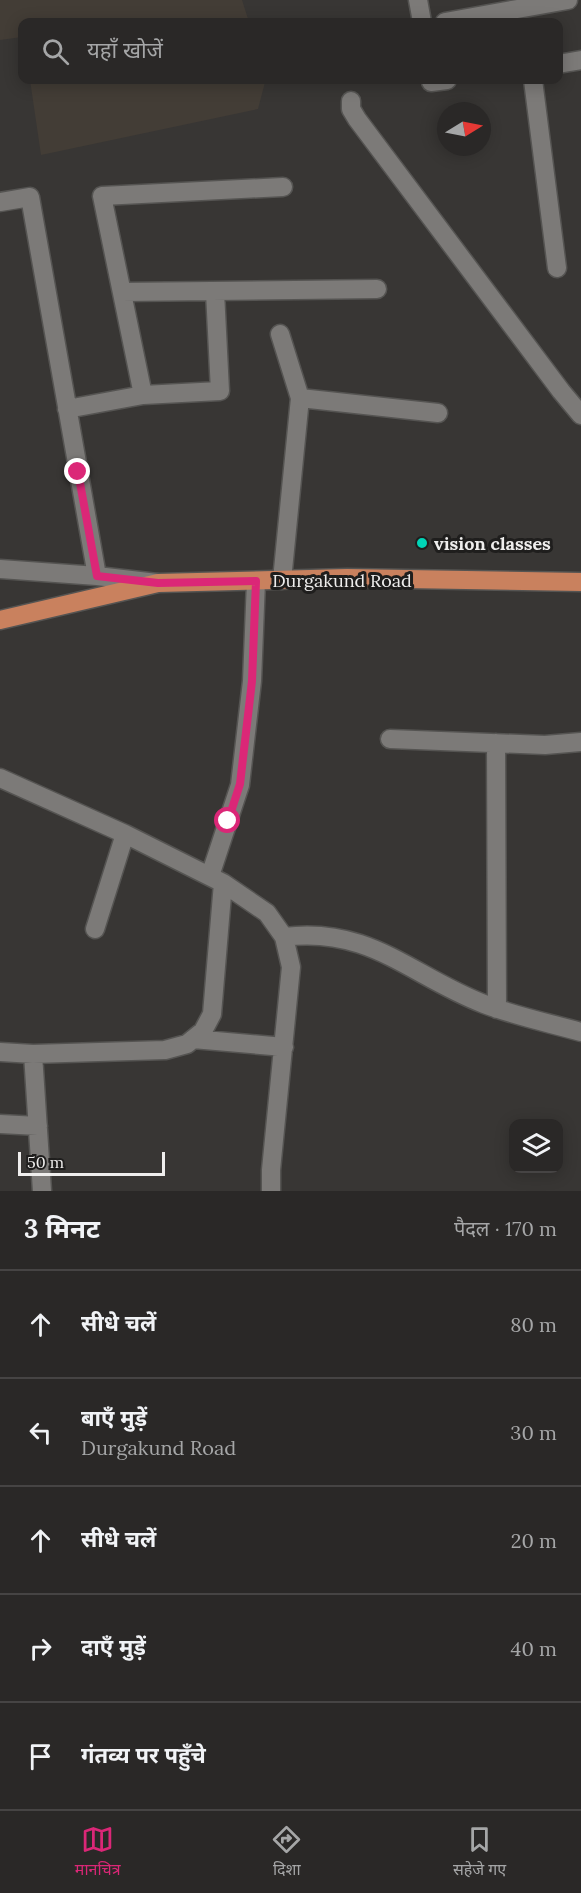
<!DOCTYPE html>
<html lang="hi">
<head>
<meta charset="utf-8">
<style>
	:root { --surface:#2a2827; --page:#363433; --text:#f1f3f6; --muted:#a5a6a7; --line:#464444; --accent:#db2777 }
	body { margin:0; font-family:Lora,"Noto Sans Devanagari",serif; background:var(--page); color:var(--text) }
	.controls { position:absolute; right:18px; bottom:18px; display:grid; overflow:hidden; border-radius:12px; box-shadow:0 3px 15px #0003 }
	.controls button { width:54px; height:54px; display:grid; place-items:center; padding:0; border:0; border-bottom:2px solid var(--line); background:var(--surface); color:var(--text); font:30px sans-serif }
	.compass { position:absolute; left:437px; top:102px; width:54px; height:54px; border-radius:50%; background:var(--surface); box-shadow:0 3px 15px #0003; rotate:80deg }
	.scale { position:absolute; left:18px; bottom:15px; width:147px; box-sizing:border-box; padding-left:6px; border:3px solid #efeeed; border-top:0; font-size:16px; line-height:21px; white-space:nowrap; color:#efeeed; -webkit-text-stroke:4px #1f1e1d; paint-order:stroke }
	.stop { position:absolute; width:18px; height:18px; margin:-14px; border:4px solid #db2777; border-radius:50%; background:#fff }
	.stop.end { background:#db2777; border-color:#fff; box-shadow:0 2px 6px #0008 }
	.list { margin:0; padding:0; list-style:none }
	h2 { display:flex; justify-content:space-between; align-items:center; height:78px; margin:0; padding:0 24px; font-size:26px }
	h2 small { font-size:20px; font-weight:400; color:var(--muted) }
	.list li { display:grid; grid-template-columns:39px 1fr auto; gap:18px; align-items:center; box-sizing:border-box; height:108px; padding:0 24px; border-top:2px solid var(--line) }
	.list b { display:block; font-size:22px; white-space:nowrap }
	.list p { margin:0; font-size:20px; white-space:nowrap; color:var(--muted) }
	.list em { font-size:20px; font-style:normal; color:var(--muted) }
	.icon { flex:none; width:33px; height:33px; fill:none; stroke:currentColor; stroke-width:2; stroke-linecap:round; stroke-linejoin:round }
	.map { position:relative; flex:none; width:581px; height:1191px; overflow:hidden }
	.search { position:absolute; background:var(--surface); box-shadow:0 3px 15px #0003; left:18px; right:18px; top:18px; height:66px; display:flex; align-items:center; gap:15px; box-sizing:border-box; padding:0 21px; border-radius:12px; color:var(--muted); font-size:22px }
	.sheet { height:618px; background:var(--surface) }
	nav { display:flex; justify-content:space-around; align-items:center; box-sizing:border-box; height:84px; border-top:2px solid var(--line); background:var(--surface); font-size:16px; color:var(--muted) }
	nav a { display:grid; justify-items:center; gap:3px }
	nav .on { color:var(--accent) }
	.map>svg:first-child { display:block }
	.built { fill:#433d36 }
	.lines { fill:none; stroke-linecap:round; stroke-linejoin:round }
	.minor-casing { stroke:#555452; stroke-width:21 }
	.major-casing { stroke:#555452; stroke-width:21 }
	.minor { stroke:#7c7a78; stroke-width:18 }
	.major { stroke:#c9815e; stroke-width:18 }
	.route { stroke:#db2777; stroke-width:8 }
	.poi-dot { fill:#00d5b7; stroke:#1f1e1d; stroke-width:2 }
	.labels { text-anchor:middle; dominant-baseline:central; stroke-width:6; stroke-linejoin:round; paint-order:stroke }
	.poi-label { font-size:18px; font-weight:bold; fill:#efeeed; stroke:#1f1e1d; text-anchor:start }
	.street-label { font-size:18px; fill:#efeeed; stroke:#1f1e1d }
</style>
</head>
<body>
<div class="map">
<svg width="581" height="1191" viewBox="0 0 581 1191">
	<rect width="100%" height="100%" fill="#383634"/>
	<path class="built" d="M0,0H242L249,22H22V37L0,40Z
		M30,80H265V82L258,109L41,155Z"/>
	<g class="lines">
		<defs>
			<path id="minor" d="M418,0L422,22
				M445,22L568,0
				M558,64L581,60
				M431,80V82L447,80
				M533,80L557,268
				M351,101V109L357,119L561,391L581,415
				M0,202L30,197L97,576
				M122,292L377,289
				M280,334L300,398
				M143,395L220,391L215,292
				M67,409L143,395L102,196L283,187
				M0,569L97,576L157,583
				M282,580L300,398L438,413
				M390,739L545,745L581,742
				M496,743L497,1009
				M0,778L125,834L223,883L267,913L284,937L291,967L271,1170V1191
				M210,876L240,785L252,681L256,581
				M95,929L125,834
				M284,937C370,926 411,976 484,1004C515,1016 549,1023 581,1032
				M193,1039L284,1047
				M0,1052L33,1054L165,1050L187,1044L203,1031L212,1014L223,883
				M33,1054L42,1191
				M0,1124L38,1126"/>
			<path id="major" d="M0,620L158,583L347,578L581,582"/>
		</defs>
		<use href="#minor" class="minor-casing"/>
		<use href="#major" class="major-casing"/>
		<use href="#minor" class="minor"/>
		<use href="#major" class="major"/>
	</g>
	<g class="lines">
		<path class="route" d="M78,472L97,576L158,583L256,581L252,681L240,784L228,821"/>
	</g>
	<circle class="poi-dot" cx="422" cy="543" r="6"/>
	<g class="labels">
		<g class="poi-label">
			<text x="434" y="543">vision classes</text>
		</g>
		<g class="street-label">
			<text x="342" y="580">Durgakund Road</text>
		</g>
	</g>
</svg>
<div class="controls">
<button><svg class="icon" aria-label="layers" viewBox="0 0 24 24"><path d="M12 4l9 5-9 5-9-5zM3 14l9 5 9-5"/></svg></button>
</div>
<svg class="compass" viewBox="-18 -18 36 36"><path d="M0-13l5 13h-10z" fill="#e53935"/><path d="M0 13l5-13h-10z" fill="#a5a6a7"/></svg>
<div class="scale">50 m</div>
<div class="stop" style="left:228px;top:821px"></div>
<div class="stop end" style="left:78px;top:472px"></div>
<div class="search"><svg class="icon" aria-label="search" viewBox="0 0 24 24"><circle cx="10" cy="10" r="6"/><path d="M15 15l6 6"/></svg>यहाँ खोजें</div>
</div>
<section class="sheet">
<h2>3 मिनट<small>पैदल · 170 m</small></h2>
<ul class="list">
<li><svg class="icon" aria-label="ahead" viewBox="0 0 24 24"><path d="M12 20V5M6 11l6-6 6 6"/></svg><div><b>सीधे चलें</b></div><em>80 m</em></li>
<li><svg class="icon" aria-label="left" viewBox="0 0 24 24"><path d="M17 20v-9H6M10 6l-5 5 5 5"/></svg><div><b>बाएँ मुड़ें</b><p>Durgakund Road</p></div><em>30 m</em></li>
<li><svg class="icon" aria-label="ahead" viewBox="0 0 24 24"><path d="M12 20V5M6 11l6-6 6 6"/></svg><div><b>सीधे चलें</b></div><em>20 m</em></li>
<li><svg class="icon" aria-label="right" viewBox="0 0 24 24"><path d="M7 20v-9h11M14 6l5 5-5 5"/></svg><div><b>दाएँ मुड़ें</b></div><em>40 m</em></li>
<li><svg class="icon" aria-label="arrive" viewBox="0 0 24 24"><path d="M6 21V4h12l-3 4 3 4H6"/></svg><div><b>गंतव्य पर पहुँचे</b></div></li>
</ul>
</section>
<nav>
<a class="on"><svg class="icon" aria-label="map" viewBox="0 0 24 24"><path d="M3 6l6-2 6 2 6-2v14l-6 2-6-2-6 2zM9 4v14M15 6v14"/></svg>मानचित्र</a>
<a><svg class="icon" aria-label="directions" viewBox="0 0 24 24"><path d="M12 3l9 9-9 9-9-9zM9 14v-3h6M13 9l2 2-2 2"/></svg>दिशा</a>
<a><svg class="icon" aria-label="saved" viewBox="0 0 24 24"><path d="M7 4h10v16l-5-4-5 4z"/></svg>सहेजे गए</a>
</nav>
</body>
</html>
